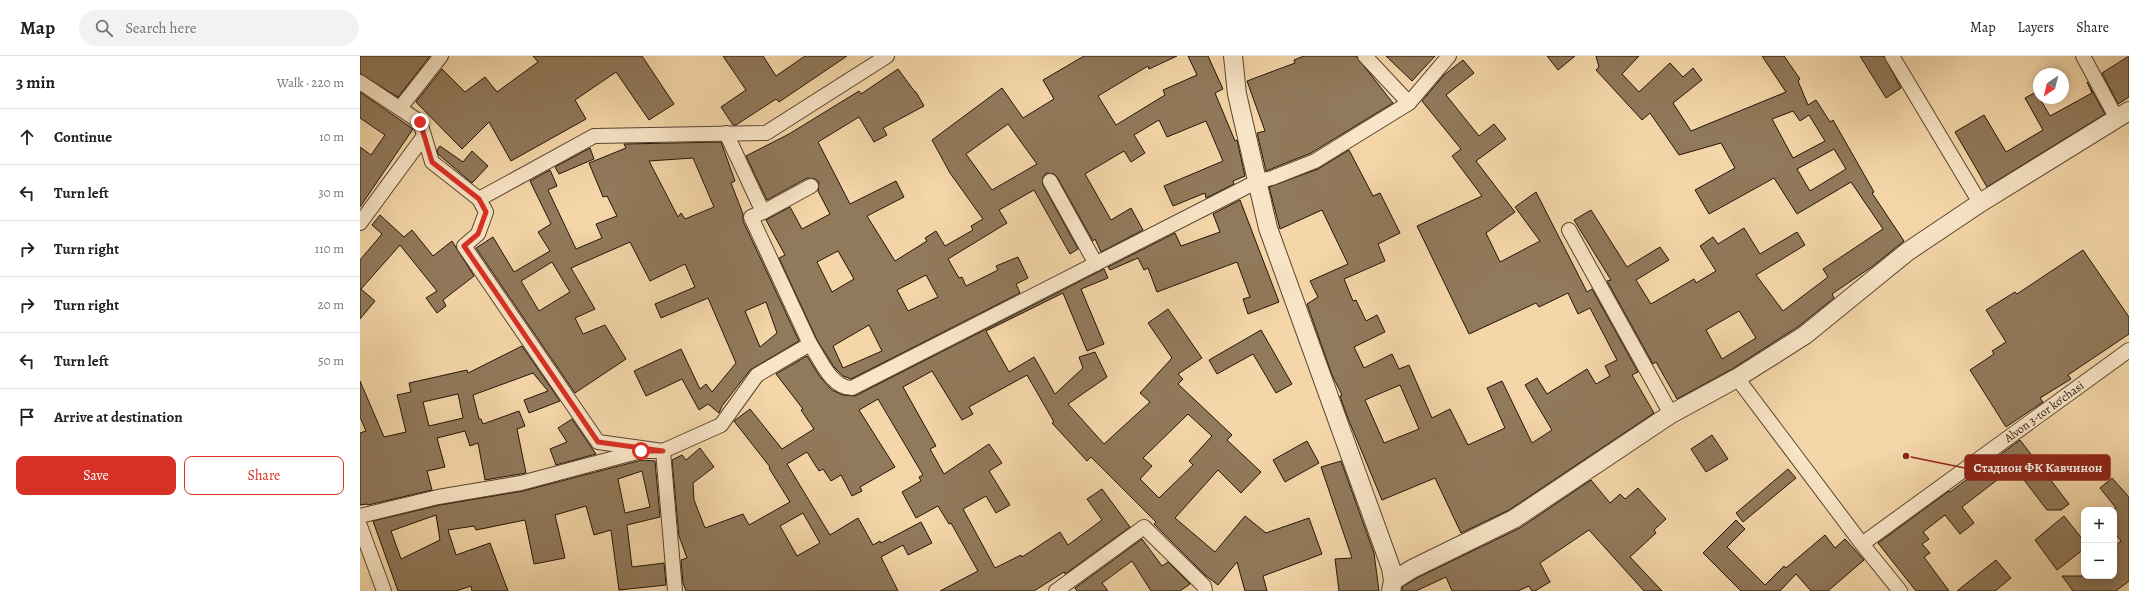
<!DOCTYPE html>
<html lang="en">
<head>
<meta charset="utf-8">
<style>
	:root { --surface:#fff; --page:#f2f2f2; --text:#202124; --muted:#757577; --line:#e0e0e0; --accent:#d93025 }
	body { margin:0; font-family:Alegreya,serif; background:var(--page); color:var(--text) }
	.controls { position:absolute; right:12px; bottom:12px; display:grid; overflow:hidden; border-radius:8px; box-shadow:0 2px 10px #0003 }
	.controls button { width:36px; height:36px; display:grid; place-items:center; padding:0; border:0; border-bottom:1px solid var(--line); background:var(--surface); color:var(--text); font:20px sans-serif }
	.compass { position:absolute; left:1673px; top:12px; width:36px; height:36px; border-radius:50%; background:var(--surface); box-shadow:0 2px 10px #0003; rotate:215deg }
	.stop { position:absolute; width:12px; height:12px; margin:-9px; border:3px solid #d93025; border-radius:50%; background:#fff }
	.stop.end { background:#d93025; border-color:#fff; box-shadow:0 1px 4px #0008 }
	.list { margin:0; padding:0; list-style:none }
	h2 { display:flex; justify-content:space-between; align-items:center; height:52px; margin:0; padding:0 16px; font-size:17px }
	h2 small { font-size:13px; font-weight:400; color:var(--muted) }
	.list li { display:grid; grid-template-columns:26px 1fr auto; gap:12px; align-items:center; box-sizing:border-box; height:56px; padding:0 16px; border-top:1px solid var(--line) }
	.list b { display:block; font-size:15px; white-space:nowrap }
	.list em { font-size:13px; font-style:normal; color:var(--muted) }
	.actions { display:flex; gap:8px; padding:12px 16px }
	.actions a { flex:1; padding:9px 0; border:1px solid var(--accent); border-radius:8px; text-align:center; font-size:14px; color:var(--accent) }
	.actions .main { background:var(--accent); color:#fff }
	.icon { flex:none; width:22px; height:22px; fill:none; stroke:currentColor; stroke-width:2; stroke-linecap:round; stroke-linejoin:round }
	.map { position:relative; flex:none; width:1769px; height:535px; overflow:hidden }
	header { display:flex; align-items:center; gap:24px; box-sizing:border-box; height:56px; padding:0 20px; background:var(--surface); border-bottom:1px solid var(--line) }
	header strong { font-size:19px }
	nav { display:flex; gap:22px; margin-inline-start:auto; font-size:14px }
	.search { width:280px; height:36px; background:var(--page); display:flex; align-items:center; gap:10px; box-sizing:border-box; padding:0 14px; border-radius:22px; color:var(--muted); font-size:15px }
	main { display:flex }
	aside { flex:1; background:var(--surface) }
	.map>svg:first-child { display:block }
	.building { fill:#91795b; stroke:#251507; fill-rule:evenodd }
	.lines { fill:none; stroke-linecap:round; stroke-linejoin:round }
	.minor-casing { stroke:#59452f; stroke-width:16 }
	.tertiary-casing { stroke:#59452f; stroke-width:20 }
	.minor { stroke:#f8e4c6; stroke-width:14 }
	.tertiary { stroke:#f8e4c6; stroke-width:18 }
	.route { stroke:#d93025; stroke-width:5 }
	.labels { text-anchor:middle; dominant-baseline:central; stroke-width:3; stroke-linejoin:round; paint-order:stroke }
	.street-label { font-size:12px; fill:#251507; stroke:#f8e4c6 }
	.leader { fill:none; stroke:#8f2418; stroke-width:1.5 }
	.callout-dot { fill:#8f2418; stroke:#f8e4c6; stroke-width:1.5 }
	.callout { fill:#8f2418; stroke:#8f2418; stroke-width:1.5 }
	.callout-label { font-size:13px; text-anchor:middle; font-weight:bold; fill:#fff }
</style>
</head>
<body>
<header>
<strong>Map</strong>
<div class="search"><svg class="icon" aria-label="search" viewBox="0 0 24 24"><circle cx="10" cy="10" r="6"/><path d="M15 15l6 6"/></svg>Search here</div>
<nav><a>Map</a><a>Layers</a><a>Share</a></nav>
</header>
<main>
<aside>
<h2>3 min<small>Walk · 220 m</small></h2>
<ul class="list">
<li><svg class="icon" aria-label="ahead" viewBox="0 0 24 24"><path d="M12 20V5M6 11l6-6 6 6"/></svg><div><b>Continue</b></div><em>10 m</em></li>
<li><svg class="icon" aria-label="left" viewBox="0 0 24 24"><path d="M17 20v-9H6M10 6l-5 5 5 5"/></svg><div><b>Turn left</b></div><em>30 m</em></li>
<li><svg class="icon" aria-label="right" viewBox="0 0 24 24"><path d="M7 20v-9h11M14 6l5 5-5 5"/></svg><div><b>Turn right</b></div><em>110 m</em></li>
<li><svg class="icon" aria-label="right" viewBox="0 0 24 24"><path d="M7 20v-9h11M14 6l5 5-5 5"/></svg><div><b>Turn right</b></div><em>20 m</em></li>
<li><svg class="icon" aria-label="left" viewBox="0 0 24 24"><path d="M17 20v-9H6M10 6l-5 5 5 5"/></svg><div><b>Turn left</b></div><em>50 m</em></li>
<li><svg class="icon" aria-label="arrive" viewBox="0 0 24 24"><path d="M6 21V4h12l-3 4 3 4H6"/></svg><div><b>Arrive at destination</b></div></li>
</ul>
<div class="actions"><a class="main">Save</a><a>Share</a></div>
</aside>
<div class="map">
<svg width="1769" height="535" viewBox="0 0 1769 535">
	<rect width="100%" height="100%" fill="#f4d6a8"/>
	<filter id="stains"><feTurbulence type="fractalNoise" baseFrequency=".005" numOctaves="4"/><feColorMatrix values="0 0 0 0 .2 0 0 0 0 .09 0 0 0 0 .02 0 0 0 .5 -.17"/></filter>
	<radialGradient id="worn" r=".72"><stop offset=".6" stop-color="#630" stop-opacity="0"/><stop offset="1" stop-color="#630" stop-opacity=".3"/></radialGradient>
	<path class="building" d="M0,0H70L38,41L0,18Z
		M173,0H282L314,48L289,64L256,16L215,44L226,63L151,105L129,66L102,93L56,46L82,13L105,36L125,21L137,36L178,6Z
		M363,0H403L416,20L445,0H487L419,46L416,43L376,69H373L361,51L386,34Z
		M724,0H817L789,13L788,10L738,40L756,69L805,39L803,34L837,19L828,0H848L863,33L855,37L875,85L877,84L885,120L873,125L874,128L846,142L845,137L813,150L804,130L863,105L846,65L807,81L799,64L774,79L785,97L771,106L764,95L725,118L751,164L771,152L783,174L741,196L735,183L733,185L697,121L694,118L686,117L683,121V129L718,193L710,198L674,134L639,154L647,167L588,203L599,222L602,221L606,230L638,214L636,210L658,201L668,222L656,228L660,237L491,323L483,320L474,311L457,284L419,202L425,199L406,164L430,151L442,173L470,158L458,135L459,126L455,123L447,122L407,144L386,100L429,78L499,35L501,38L538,13L555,36H556L564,50L523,72L527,79L514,86L499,61L458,86L490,148L536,125L544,141L507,160L535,205L567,185L565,182L576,175L585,190L613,174L611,170L623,163L590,117L572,84L642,32L663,62L694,43L683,24ZM648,68L677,108L632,134L606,98ZM478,195L494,223L472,236L457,206ZM566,219L578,241L548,255L537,234ZM509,269L522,295L483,312L473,290Z
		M944,0H996L1033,47L951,97L906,115L897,77L905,75L887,25L935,7L934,4Z
		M1026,0H1075L1052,25Z
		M1187,0H1215L1198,14Z
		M1236,0H1279L1262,18L1279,36L1310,7L1323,21L1333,12L1342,24L1313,47L1331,75L1426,36L1402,0H1424L1440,23L1438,25L1448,49L1456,44L1470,66L1473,64L1514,136L1512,137L1544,185L1513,210L1472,238L1474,242L1439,270L1372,313L1317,343L1296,306L1293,308L1247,225L1251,224L1214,164L1231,154L1267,211L1300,191L1309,204L1276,224L1291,248L1334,223L1336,227L1356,215L1340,190L1353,181L1358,188L1384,172L1400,198L1437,176L1445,189L1396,219L1423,255L1468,221L1463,213L1523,173L1491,126L1437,158L1414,122L1349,158L1335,134L1375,112L1361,87L1319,99L1290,57L1282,64L1236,14L1239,11ZM1433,55L1440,65L1449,59L1465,85L1433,102L1412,63ZM1474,93L1486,113L1450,135L1437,113ZM1379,255L1396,282L1362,303L1346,274Z
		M1500,0H1524L1541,32L1526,42Z
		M1769,0V41L1758,48L1742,17Z
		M1103,4L1114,17L1086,39L1119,80L1134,68L1146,83L1116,105L1155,156L1126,177L1140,206L1180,185L1155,151L1176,136L1227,236L1232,233L1278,316L1272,319L1294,357L1149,454L1101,477L1075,422L1022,444L987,360L980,340L982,339L972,319L947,248L958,241L950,225L988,208L962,154L920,173L909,131L958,113L989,94L1013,140L1020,137L1040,177L1018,188L1025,205L984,223L993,245L996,244L1006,265L1017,259L1025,276L994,291L1004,312L1032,298L1039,313L1049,309L1072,362L1090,353L1108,389L1145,372L1127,332L1142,325L1172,387L1192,374L1165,329L1177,322L1187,338L1227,313L1236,328L1250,320L1245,310L1257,304L1230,252L1218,258L1208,237L1179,251L1176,247L1109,278L1057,170L1122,140L1092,100L1101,93L1062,45L1084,19ZM1040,329L1059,373L1024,387L1005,344Z
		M1727,26L1745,58L1627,131L1595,76L1624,59L1646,96L1683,74L1665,42L1676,36L1690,60L1732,37Z
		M0,36L53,73L0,151V91L11,99L25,79L0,62Z
		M361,86L375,125L371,127L383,158V165L439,285L390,314L362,350L359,357L348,348L339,354L322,323L286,340L274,315L321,293L340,333L346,328L352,336L376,307L348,242L301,262L295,248L335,231L325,208L290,225L270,186L211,212L235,253L215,262L223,278L245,269L266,303L215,337L116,192L133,181L154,216L190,195L178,176L191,168L170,125L190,114L197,130L188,134L216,193L242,182L236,168L257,160L247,140L243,141L229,107L266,92L264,88ZM333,102L354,151L325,163L321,157L318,161L289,105ZM192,206L210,236L179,255L161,225ZM406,246L417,277L400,291L385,255Z
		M80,90L103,106L112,95L128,110L112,127L78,98L77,94Z
		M230,92L234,103L199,118L195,111Z
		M880,144L919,246L888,258L883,243L890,241L877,206L797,236L788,212L784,214L778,202L750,214L748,211L815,177L821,190L860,176L853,158Z
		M20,159L44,181L52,174L73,200L92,185L114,220L83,244L86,250L77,257L66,242L77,235L40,189L1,233L15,245L0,263V204L22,178L12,169Z
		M1723,194L1769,261V278L1708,319L1711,323L1680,342L1683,346L1646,371L1610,314L1634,298L1632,295L1646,286L1626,254L1655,236L1657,238Z
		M744,213L748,222L721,233L744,288L727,295L703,237L626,275L649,316L674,301L695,338L723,312L719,301L735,296L747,321L708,348L744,388L790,346L780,337L812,302L788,267L808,253L842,302L818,318L823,323L818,328L872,379L867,384L901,416L881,437L858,414L815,462L855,496L885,460L906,477L949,462L962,498L903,520L907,535H885L877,506L858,529L845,519L794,468L796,466L731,401L727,405L692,367L694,366L667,319L609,351L613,358L602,364L572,315L543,331L576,390L570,393L584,418L629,388L642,407L629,415L650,449L636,457L626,440L603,453L635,512L661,499L662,501L700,476L708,489L742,464L727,443L742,433L770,471L705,518L704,516L674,535H580L618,515L591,467L589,468L578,450L556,462L542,436L561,425L559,421L563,419L518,343L499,354L535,411L500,431L502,435L492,440L481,419L471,425L463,413L459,415L447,396L427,408L470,479L498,462L513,489L520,485L521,487L561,466L572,487L548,499L543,489L521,501L538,535H326L323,527L321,504L327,502L319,480L312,404L322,399L326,404L340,392L354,411L333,427L334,444L345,472L383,458L389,469L430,446L409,412L410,411L374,365L390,353L422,393L454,373L441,354L443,353L416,318L447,300L460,321L472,334L483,339L495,340ZM828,358L852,380L829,405L833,409L799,442L780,423L792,410L783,402ZM443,457L460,487L437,500L420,470Z
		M901,274L932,328L916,337L893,298L857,318L849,304Z
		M162,290L200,345L169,357L164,344L188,335L173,317L113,339L119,363H121L123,368L159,355L165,370L157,373L166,417L125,424L118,387L110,390L105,375L77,382L85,411L67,415L72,434L8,449L7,448L0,449V377L6,375L0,361V325L24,381L46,376L37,339L51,336L49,327L107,314L108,317ZM98,338L103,362L69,370L63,346Z
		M212,363L236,398L196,409L190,393L207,386L198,372Z
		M1352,379L1368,403L1346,416L1331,393Z
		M1660,384L1709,448L1701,454H1687L1654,411L1602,451L1614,467L1600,478L1585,459L1563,476L1569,483L1562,488L1570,497L1564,501L1589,535H1556L1518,487L1589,435L1590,436Z
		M947,385L959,407L925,426L913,404Z
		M282,404L295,405L300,461L267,469L272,511L304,507L306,529L259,534L251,474L234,479L226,450L195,459L205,502L174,508L165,464L116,474L114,470L88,474L96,499L130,487L148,535H112L111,530L96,535H38L13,465L80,449L163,435ZM282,415L290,451L265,457L258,423ZM76,459L80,484L41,503L31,475Z
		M981,405L1014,497L1019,535H979L975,503L992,502L961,411Z
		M1428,413L1436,422L1383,466L1376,457Z
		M1752,422L1769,441V525L1756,535H1713L1702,520H1754V491L1761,485L1754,476V453L1756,452L1740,432Z
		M1231,424L1250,447L1260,438L1265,443L1278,432L1306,463L1294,474L1296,477L1270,501L1302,535H1284L1229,474L1180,507L1190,526L1175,535H1172L1169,530L1158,535H1092L1086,521L1056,535H1042V531L1057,522L1160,472Z
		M1704,460L1724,485V493L1697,514L1675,484Z
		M1376,464L1385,473L1367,491L1405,529L1424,510L1426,512L1465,479L1475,492L1485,483L1504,504L1468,535H1451L1436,518L1420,535H1381L1343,497Z
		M782,483L802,510L808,506L830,528L820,535H791L772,505L742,527L748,535H717L715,532Z
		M1636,504L1651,522L1635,535H1597Z"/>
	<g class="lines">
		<defs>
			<g id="minor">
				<path d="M1005,0L1049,47"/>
				<path d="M1532,0L1620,147"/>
				<path d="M1723,0L1757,63"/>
				<path d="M0,26L60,66L72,106L119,143L126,156L118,178L104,190L238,386L303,395L315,535"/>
				<path d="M40,52L81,0"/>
				<path d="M366,77L403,156L391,161L450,288"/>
				<path d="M690,125L736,208"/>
				<path d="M119,143L234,80L406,77L527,0"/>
				<path d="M403,156L451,130"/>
				<path d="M0,167L64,80"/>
				<path d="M1209,174L1311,358"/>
				<path d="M1377,322L1502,488L1540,535"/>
				<path d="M0,460L78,441L161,427L281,395H303L361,369L397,319L450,288C461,304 471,332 492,332L898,125L912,122L955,105L1049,47L1089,0"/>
				<path d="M0,470L24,535"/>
				<path id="s1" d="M1502,488L1769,294"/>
				<path d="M696,535L784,471L844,530L845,535"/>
			</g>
			<path id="tertiary" d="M873,0L877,38L908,172L1031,512L1033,525L1031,535
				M1033,525L1052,513L1154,463L1311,358L1377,322L1445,279L1547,196L1620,147L1769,55"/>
		</defs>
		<use href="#minor" class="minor-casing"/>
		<use href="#tertiary" class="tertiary-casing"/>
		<use href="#minor" class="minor"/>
		<use href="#tertiary" class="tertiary"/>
	</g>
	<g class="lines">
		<path class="route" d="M60,66L72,106L119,143L126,156L118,178L104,190L238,386L303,395H281"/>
	</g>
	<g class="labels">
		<g class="street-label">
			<text stroke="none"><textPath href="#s1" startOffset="225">Alvon 3-tor ko‘chasi</textPath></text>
		</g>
	</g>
	<path class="leader" d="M1546 400L1605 412"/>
	<circle class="callout-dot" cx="1546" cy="400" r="4"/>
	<rect class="callout" x="1605" y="399" width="145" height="25" rx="4"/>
	<g class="callout-label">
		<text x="1678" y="416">Стадион ФК Кавчинон</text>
	</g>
	<rect width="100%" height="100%" filter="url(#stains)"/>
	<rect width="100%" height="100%" fill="url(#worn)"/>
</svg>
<div class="controls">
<button>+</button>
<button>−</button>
</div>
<svg class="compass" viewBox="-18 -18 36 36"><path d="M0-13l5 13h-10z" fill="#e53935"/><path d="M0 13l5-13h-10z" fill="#757577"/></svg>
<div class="stop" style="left:281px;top:395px"></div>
<div class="stop end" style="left:60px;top:66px"></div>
</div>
</main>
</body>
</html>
